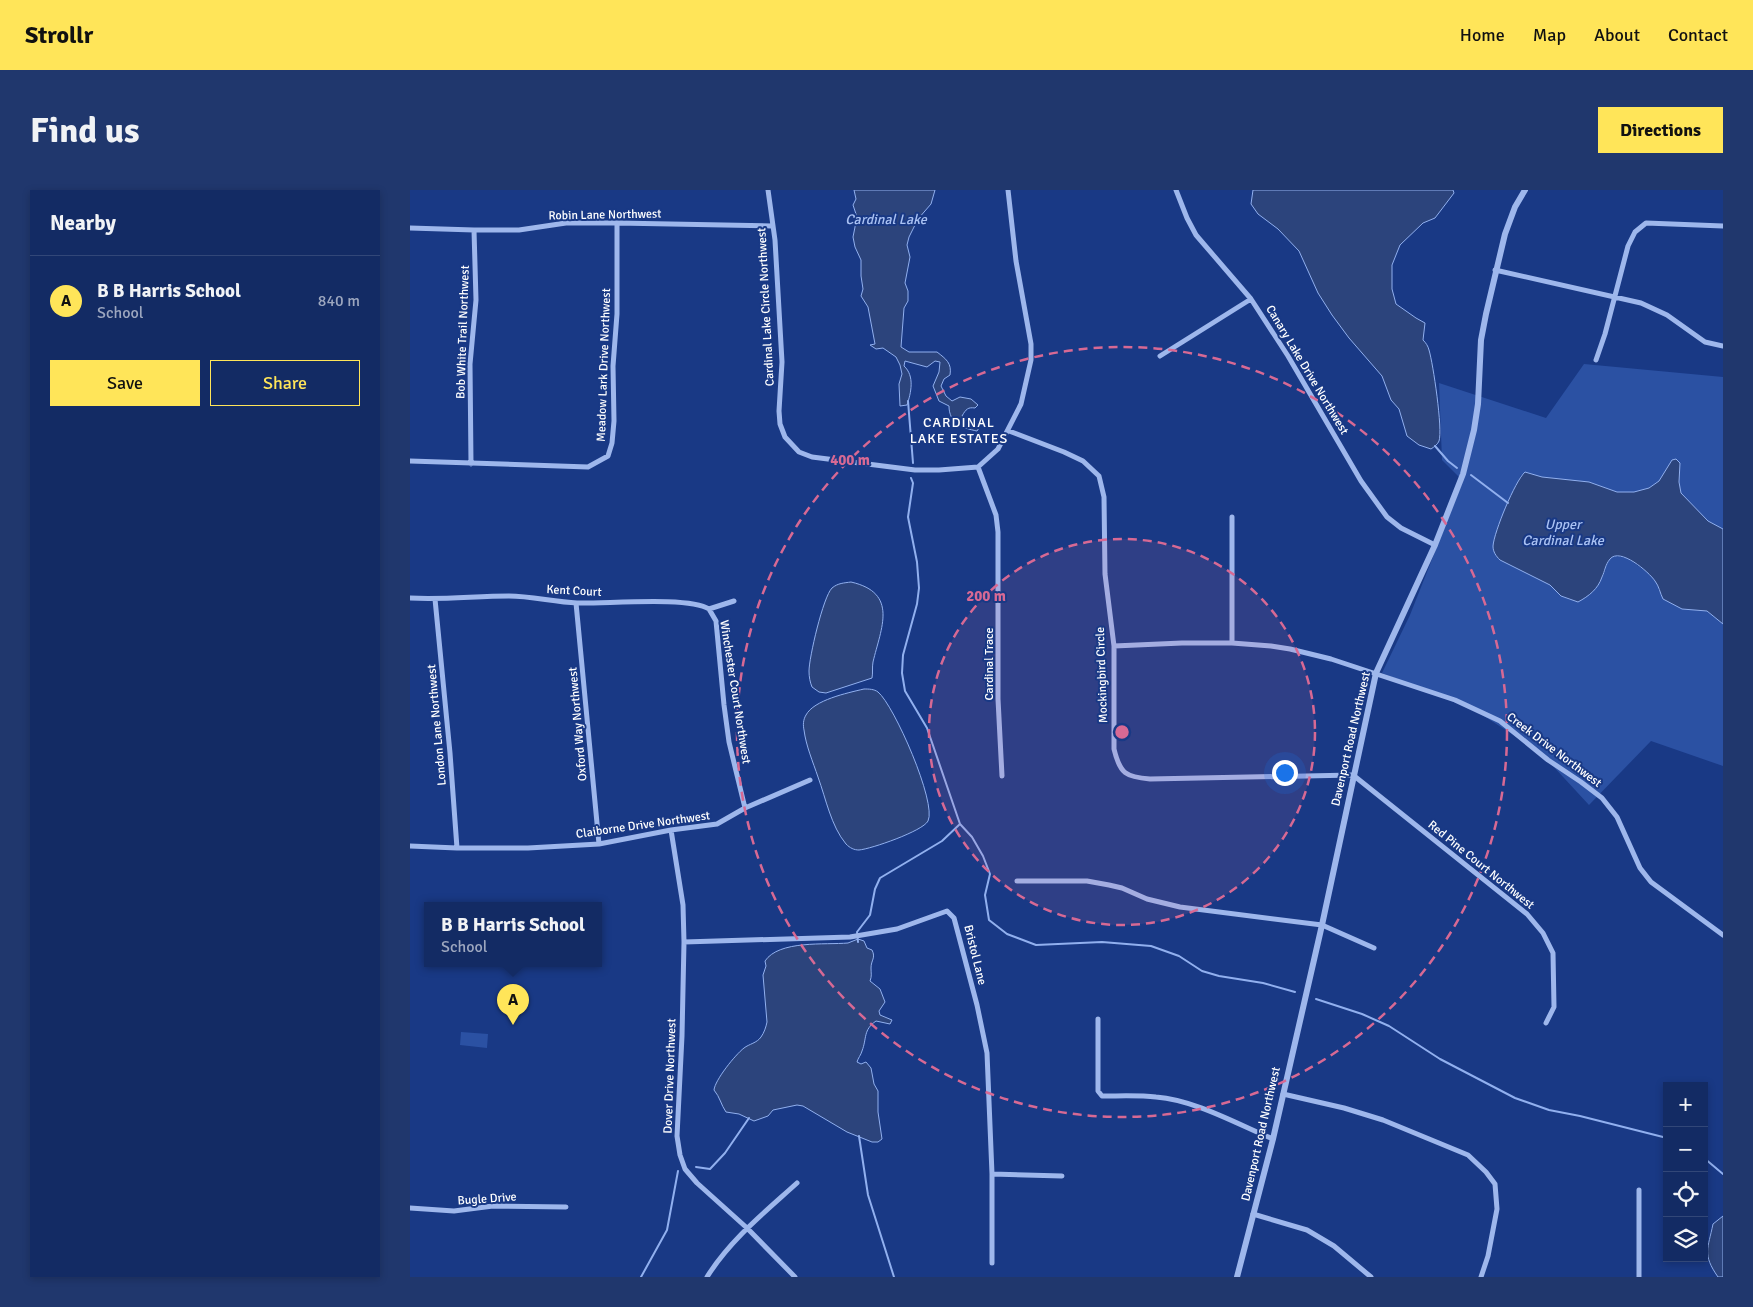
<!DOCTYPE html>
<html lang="en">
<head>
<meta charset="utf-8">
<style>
	:root { --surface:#132b64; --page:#20376d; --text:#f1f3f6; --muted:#9da7bf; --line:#324778; --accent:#ffe559 }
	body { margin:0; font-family:Signika,sans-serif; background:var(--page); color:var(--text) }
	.controls { position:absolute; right:15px; bottom:15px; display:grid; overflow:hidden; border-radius:0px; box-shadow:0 2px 8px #0003 }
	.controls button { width:45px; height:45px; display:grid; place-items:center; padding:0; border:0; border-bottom:1px solid var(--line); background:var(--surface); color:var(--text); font:25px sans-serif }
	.you { position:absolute; left:874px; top:582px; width:18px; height:18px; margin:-12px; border:4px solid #fff; border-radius:50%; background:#1a73e8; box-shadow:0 0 0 8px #1a73e833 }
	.badge { display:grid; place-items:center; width:32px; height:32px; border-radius:50%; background:var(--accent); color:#111; font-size:16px; font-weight:700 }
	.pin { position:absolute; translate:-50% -41px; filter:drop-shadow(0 1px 2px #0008) }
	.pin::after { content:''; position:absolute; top:26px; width:18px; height:15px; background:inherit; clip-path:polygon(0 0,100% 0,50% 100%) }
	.popup { position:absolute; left:14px; top:712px; width:178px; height:65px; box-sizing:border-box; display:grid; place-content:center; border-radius:0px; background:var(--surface); filter:drop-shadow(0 1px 4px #0005); font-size:16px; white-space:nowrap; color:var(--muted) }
	.popup b { font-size:19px; color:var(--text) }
	.popup::after { content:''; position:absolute; left:50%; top:100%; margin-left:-10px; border:10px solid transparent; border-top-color:var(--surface) }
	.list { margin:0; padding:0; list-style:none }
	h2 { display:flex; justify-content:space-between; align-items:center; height:65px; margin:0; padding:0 20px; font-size:21px }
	h2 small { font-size:16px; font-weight:400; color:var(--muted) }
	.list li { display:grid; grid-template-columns:32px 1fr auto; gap:15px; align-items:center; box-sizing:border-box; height:90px; padding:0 20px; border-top:1px solid var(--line) }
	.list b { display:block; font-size:19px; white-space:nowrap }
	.list p { margin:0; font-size:16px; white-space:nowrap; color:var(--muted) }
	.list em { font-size:16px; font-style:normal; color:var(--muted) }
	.actions { display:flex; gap:10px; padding:15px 20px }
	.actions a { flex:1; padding:11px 0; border:1px solid var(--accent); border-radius:0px; text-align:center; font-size:18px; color:var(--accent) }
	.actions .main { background:var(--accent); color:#111 }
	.icon { flex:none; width:28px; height:28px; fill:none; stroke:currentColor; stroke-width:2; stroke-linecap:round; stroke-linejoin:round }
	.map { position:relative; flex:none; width:1313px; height:1087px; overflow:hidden; border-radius:0px }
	header { display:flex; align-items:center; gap:30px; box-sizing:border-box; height:70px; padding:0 25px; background:var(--accent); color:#111 }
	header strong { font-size:24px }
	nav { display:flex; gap:28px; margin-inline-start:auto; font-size:18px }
	.intro { display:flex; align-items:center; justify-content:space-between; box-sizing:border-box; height:120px; padding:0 30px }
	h1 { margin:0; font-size:35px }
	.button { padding:12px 22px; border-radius:0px; background:var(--accent); color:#111; font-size:18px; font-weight:700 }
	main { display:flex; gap:30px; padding:0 30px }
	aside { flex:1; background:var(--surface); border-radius:0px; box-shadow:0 2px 8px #0003 }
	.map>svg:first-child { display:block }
	.green { fill:#2b51a3 }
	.water { fill:#2c447c; stroke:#91b0ef }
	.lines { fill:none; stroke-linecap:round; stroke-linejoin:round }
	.stream { stroke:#91b0ef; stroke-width:2 }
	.minor { stroke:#9eb7ec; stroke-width:5 }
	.tertiary { stroke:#9eb7ec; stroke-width:6 }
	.ring { fill:none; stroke:#d76994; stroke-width:2.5; stroke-dasharray:9 6 }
	.labels { text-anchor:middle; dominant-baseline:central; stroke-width:4; stroke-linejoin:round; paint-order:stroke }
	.street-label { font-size:12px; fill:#fff; stroke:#193985 }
	.water-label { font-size:14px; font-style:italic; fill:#aac2f4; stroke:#193985 }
	.neighbourhood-label { font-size:14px; letter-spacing:1px; fill:#fff; stroke:#193985 }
	.centre { fill:#d76994; stroke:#193985; stroke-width:2.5 }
	.ring-label { font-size:15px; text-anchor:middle; font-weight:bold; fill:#d76994; stroke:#193985; stroke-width:4; stroke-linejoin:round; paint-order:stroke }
</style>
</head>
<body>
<header>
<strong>Strollr</strong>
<nav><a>Home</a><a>Map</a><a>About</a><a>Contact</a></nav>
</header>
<div class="intro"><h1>Find us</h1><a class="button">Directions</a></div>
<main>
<aside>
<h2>Nearby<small></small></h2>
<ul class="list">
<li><span class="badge">A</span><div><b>B B Harris School</b><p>School</p></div><em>840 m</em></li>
</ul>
<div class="actions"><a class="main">Save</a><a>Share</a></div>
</aside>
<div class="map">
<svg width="1313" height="1087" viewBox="0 0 1313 1087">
	<rect width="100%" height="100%" fill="#193985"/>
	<path class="green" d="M1174,174L1313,187V339L1298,331L1271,303L1269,292L1270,274L1262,270L1249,291L1239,298L1224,302H1207L1179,292L1111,285L1094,323L1083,357L1090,370L1140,395L1151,406L1161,410C1168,406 1189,392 1193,386C1197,379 1195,371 1204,366L1217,368L1237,382L1247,392L1249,401L1272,419L1297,421L1313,434V576L1241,551L1179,615L1130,562L1066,521L972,483L1000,425L1053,291L1032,270L1029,193L1136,228Z
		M51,842L78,844L77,858L50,855Z"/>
	<path class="water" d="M444,0H525L521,14L508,29L499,47L497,55L500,67L495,93L498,101V111L494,118L491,157L499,162H527C536,169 542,173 540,185L534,189L531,196L536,206L542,211L550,207L561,209L568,215L565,218C558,217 556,219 552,226C558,231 565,232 569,238L567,241C552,238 539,233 539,216L529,211L523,196L529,182L530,172L525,171L517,177L495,171L494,176C505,186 501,203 497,215L490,216L489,194L492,184L490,175L486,167L473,158L466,159L460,155L465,154L458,117L451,106L453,99L451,86V70L445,57L443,47L447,27L443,15L446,9Z
		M843,0H1043L1044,3L1025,28L1013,33L990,55L982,75V99L986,114L1006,128L1015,133L1013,150C1016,153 1018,156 1019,160C1023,173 1033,240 1029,251C1028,254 1024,257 1021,259L1009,255L997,246L989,219L981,210L972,186L939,148L922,125L908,103L889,61L868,39L848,24L841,14Z
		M1266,269L1270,273L1269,292L1271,303L1298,331L1313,339V434L1297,421L1272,419L1253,409C1250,403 1249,396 1245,391C1239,382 1210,357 1200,369C1195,375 1195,381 1192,387C1188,399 1179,406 1168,412L1151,406L1140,395L1090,370C1086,366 1083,362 1083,356C1084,342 1105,291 1115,282L1132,287L1179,292L1207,302H1224L1239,298L1249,291L1262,270Z
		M441,392C489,403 471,438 463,472C462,477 463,483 462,488L416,503L409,502L402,497C400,492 399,487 399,481C399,468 413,407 422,398C428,393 434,393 441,392Z
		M454,499C459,499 464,499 468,502C484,515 527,613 518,631C513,641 461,659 449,660C444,660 440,658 436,654C421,636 416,609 408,587C403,572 396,556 394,540C393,535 393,530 396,525C404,510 437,503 454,499Z
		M448,749L454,751L457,758L462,760C466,768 461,770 461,778C461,784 462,786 460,791L470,799L475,812L469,821L470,825L482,830L480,834L466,831C453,840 457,848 452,861C451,865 448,868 447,872L451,874L456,872L461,878L464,894L468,901V922L472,949L468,952H462L437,942L393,916L387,915L363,920L358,926L344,931L329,924L316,922C311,915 310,907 304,900C305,890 325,865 334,858C339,854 347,853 351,847C354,843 356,837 357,832L353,785L356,776L355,771C369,750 415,755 438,753Z
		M1313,1026V1087H1308C1292,1064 1298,1059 1303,1034Z"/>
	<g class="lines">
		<path class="stream" d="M498,211L503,273
			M1025,256L1038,271L1047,278
			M1061,285L1098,313
			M501,288L503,293L498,327L507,372L509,398L507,414L493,465L492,483L495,501L517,538L550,634L562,647L573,666L580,684L575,705L579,730L597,744L626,755L692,752L741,756L769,766L792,781L809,786L853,793L885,802
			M448,752L447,742L460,725L465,699L470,688L532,651L550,634
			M906,809L952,824L979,836L1030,869L1105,908L1139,920L1170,926L1257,948
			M449,946L458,1005L484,1087
			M1294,968L1313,984
			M286,977L300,979L315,963L339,928
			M231,1087L257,1040L268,981"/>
		<path class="minor" d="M358,0L365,50L372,172L369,221L370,234L375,247L389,262L402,267L505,280H529L568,277L588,259L611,214L621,170V154L606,71L598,0
			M766,0L777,28L786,45L841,109L878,166L951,291L977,327L991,338L1025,355
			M0,38L64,40H109L156,33H207L362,36
			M1085,80L1231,113L1257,125L1295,152L1313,156
			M750,166L841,109
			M1186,170L1195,144L1218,56L1225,42L1236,33L1313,36
			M599,241L654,262L673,271L689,286L694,307L695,384L704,456V559C710,584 716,587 740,589L943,585L1117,724L1133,743L1143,763L1144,817L1136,833
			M0,271L178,277L198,266L202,253L204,231L203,176L207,124V33
			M61,274L60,174L66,110L64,40
			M568,277L586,325L588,342V509L592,586
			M0,408C33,410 66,406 99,406C121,406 144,412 167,413C195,414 279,406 299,419L324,411
			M25,409L40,563L47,658
			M166,413L189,654
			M299,419L306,431L314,515L319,552L335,618
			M822,453V327
			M704,456L772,453H822L861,456L880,459L921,469L1045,510L1090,531L1138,570L1171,592L1192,608L1207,627L1230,678L1241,692L1313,745
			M261,640L273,715L274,752L272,846L267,946L270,965L275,979L287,993L337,1038L385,1087
			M0,656L47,658H118L189,654L261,640L307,634L335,618L400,590
			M607,691H677L699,695L712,698L737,709L770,717L912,735L964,758
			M274,752L440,747L487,739L537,721L544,728L567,815L577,863L582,984V1073
			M688,829V901L692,906C710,906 729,905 746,907C785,910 827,934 863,949
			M873,904L934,918L973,930L1058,965L1076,982L1085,994L1087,1019L1078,1066L1071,1087
			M582,984L652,986
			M1229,1000V1087
			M0,1018L44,1021L83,1016L156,1017
			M843,1024L897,1040L924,1056L961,1087
			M297,1087C320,1050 355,1022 387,993"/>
		<path class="tertiary" d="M827,1087L863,949L912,735L966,483L1025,355L1053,284L1064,240L1068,214L1071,150L1076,124L1095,44L1105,17L1115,0"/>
	</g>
	<circle cx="712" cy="542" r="193" fill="#d76994" fill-opacity=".12"/>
	<g class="ring">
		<circle cx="712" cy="542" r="193"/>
		<circle cx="712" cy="542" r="385"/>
	</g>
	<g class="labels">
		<g class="street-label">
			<text transform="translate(195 25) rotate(-1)">Robin Lane Northwest</text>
			<text transform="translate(356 117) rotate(-93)">Cardinal Lake Circle Northwest</text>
			<text transform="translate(53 142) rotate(-88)">Bob White Trail Northwest</text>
			<text transform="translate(194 175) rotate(-88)">Meadow Lark Drive Northwest</text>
			<text transform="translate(897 180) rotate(59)">Canary Lake Drive Northwest</text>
			<text transform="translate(164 401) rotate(3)">Kent Court</text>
			<text transform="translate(579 474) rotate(-90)">Cardinal Trace</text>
			<text transform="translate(692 485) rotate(-92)">Mockingbird Circle</text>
			<text transform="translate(325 502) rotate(81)">Winchester Court Northwest</text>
			<text transform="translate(168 534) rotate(-95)">Oxford Way Northwest</text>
			<text transform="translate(27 535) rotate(-95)">London Lane Northwest</text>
			<text transform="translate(941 549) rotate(-77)">Davenport Road Northwest</text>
			<text transform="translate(1144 560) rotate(37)">Creek Drive Northwest</text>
			<text transform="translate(233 635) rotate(-8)">Claiborne Drive Northwest</text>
			<text transform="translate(1071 675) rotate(39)">Red Pine Court Northwest</text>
			<text transform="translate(565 765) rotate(76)">Bristol Lane</text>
			<text transform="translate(260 886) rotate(-88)">Dover Drive Northwest</text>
			<text transform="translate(851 944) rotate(-77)">Davenport Road Northwest</text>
			<text transform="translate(77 1009) rotate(-4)">Bugle Drive</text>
		</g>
		<g class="water-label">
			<text x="476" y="29">Cardinal Lake</text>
			<text x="1153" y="334">Upper<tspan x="1153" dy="16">Cardinal Lake</tspan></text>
		</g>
		<g class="neighbourhood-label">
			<text x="549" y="232">CARDINAL<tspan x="549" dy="16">LAKE ESTATES</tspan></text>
		</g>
	</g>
	<circle cx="712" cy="542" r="8" class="centre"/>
	<g class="ring-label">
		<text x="440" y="275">400 m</text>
		<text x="576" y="411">200 m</text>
	</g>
</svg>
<div class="controls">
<button>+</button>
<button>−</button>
<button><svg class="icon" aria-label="locate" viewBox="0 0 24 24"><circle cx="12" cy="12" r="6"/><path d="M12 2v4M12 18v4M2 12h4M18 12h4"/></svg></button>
<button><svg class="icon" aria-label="layers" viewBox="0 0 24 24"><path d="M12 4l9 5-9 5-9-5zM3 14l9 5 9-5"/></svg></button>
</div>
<div class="you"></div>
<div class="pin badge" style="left:103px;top:835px">A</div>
<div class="popup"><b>B B Harris School</b>School</div>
</div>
</main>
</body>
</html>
